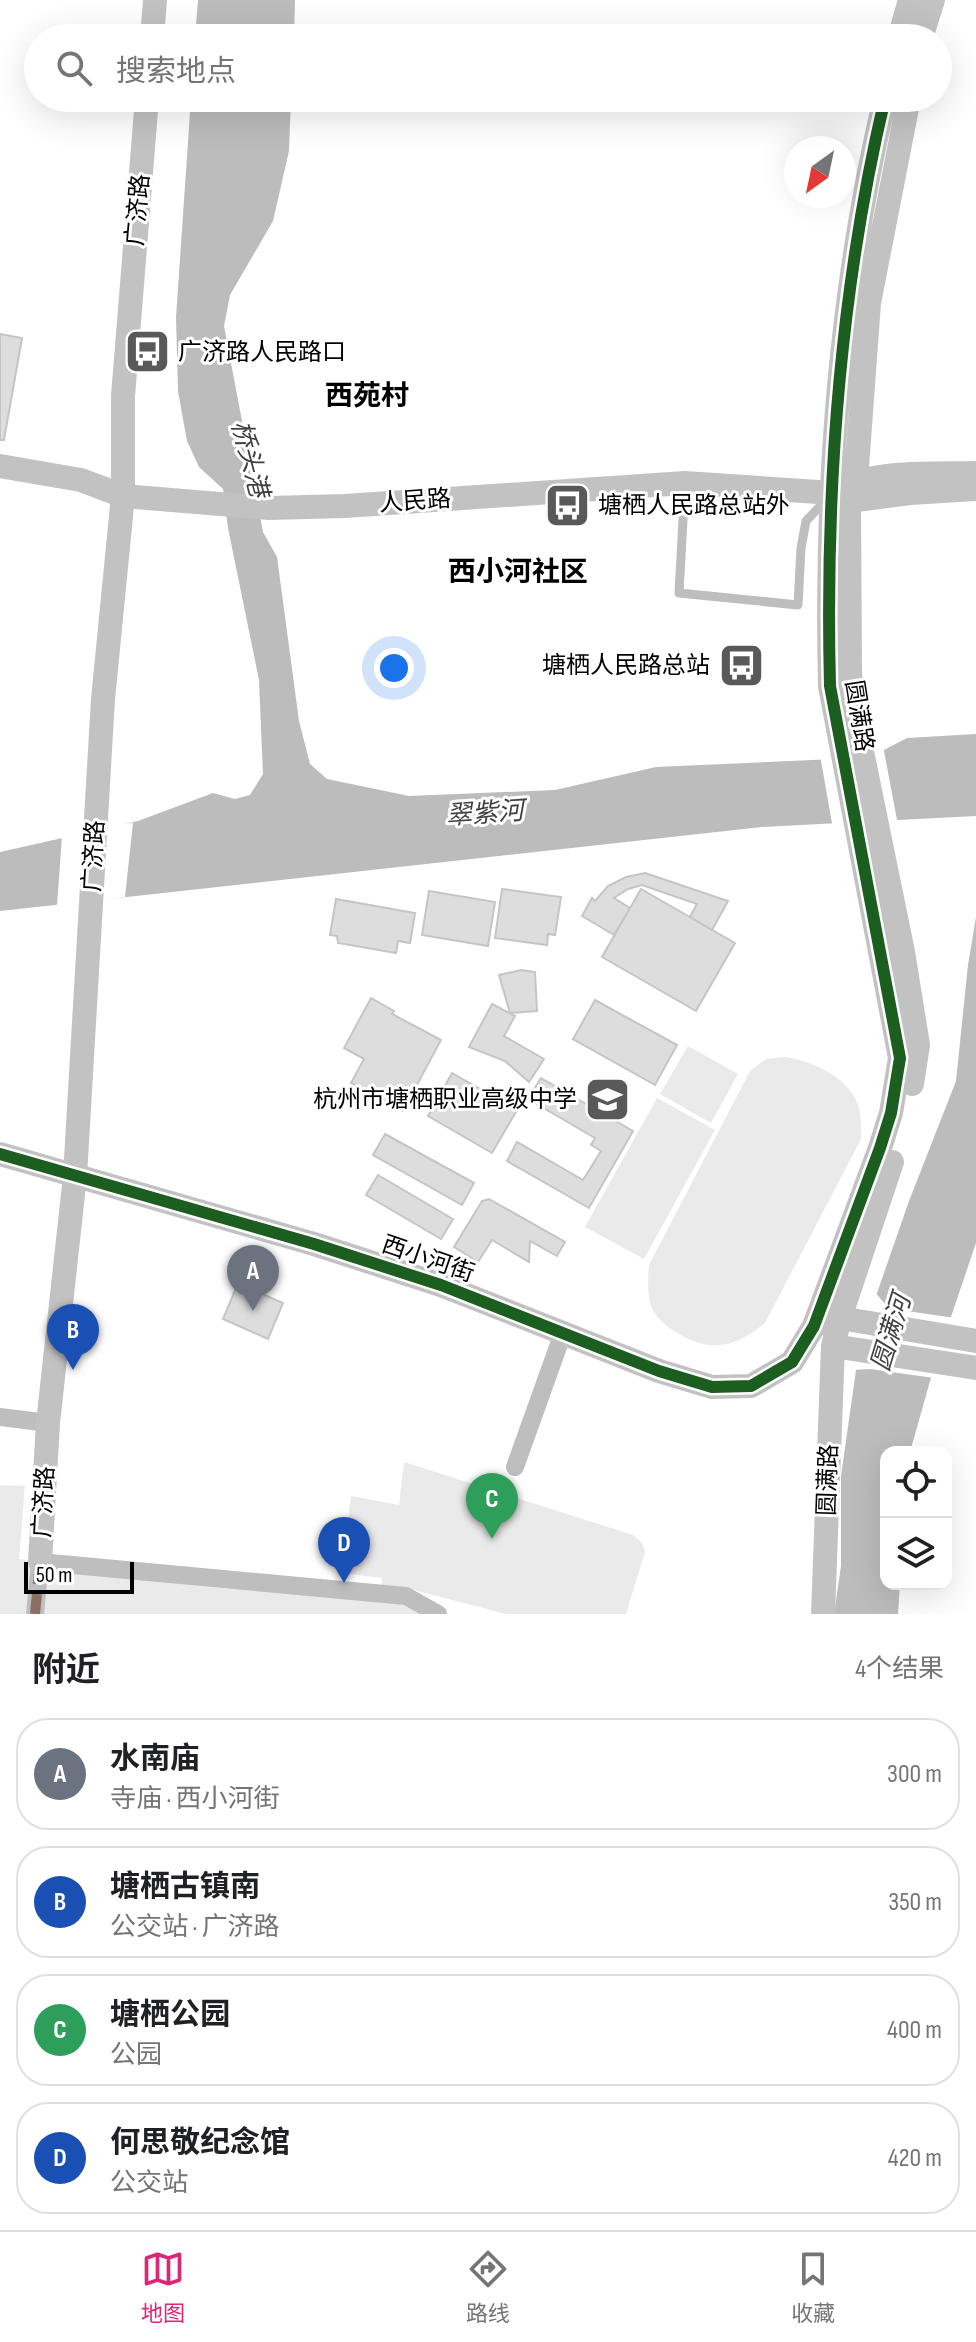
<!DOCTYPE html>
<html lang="zh">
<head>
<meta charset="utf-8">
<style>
	:root { --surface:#fff; --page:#f6f6f6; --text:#202124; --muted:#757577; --line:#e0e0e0; --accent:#db2777 }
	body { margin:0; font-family:"Sofia Sans Condensed","Noto Sans SC",sans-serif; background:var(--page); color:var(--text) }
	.controls { position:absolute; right:24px; bottom:24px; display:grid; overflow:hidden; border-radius:16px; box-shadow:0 8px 32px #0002 }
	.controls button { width:72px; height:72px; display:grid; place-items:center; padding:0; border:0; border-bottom:2px solid var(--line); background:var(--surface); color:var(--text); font:40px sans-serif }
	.compass { position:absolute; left:784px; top:136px; width:72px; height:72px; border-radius:50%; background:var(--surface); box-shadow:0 8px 32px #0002; rotate:213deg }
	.scale { position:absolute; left:24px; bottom:20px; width:110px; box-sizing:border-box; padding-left:8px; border:4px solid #000; border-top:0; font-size:22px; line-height:28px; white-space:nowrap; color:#000; -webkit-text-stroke:6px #fff; paint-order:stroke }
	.you { position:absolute; left:394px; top:668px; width:28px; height:28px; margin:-20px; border:6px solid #fff; border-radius:50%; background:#1a73e8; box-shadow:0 0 0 12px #1a73e833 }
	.badge { display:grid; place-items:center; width:52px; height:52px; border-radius:50%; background:var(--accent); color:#fff; font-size:26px; font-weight:700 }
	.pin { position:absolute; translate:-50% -66px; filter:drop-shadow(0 2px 4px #0008) }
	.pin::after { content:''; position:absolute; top:42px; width:28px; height:24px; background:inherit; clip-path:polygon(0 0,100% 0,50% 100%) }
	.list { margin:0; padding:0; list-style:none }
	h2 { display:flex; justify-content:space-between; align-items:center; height:104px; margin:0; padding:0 32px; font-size:34px }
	h2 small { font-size:26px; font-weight:400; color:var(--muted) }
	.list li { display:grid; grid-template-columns:52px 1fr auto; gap:24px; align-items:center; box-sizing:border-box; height:112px; margin:0 16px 16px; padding:0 16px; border:2px solid var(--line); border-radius:32px }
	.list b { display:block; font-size:30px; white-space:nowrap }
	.list p { margin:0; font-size:26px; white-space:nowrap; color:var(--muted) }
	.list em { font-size:26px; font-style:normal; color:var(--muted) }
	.icon { flex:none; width:44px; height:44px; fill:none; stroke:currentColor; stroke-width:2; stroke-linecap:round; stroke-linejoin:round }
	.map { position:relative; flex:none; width:976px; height:1614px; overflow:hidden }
	.search { position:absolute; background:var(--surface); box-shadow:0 8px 32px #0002; left:24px; right:24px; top:24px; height:88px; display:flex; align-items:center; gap:20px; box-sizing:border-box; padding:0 28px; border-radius:44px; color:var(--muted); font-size:30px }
	.sheet { height:616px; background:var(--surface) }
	nav { display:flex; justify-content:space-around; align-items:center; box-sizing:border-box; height:112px; border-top:2px solid var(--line); background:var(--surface); font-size:22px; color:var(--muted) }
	nav a { display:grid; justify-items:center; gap:4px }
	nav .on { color:var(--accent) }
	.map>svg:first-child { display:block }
	.green { fill:#eaeaea }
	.water { fill:#bcbcbc }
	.pier { fill:#fff }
	.building { fill:#ddd; stroke:#c5c5c5; stroke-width:2 }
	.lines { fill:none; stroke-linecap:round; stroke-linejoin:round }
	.lane { stroke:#bebebe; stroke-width:9 }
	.street { stroke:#bebebe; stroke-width:18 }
	.secondary { stroke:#c2c2c2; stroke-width:24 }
	.quiet { stroke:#8d6e63; stroke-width:10; stroke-dasharray:20 10; stroke-linecap:butt }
	.cycleway-casing { stroke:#fff; stroke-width:17 }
	.cycleway { stroke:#1b5e20; stroke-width:12 }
	.labels { text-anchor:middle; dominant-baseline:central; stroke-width:6; stroke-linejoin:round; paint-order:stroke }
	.street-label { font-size:24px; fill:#000; stroke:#fff }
	.poi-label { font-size:24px; fill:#000; stroke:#fff; text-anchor:start }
	.water-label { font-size:26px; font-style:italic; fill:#414141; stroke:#fff }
	.quarter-label { font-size:28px; font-weight:bold; fill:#000; stroke:#fff }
</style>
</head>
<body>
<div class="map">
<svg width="976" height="1614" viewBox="0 0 976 1614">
	<rect width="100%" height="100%" fill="#fff"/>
	<path class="green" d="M688,1046L738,1074L711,1123L660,1094Z
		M785,1057C811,1061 845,1075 857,1102C862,1114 861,1127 861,1139L765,1323C734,1349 708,1353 674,1331C667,1327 656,1317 652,1309C647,1296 648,1279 649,1265L750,1071L766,1059Z
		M657,1098L715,1130L644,1259L585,1227Z
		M404,1462L633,1535L642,1543L645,1552L626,1614H506L410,1589L381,1587L382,1578L342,1573L351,1496L399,1505Z
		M0,1485L25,1486L19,1559L399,1602L445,1614H0Z"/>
	<path class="water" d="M198,0H295L294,38H195Z
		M191,98H291L289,151L273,221L230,295L224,326L263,532L277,557L299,721L310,764L327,779L409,796L555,790L656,767L856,758L882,751L907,738L976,734V816L762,827L0,911V852L138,821L213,793L235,799L250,795L263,774L259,680L228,528L223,489L199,467L187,441L178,391L176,317Z
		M976,917V1243L934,1367L910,1452H886V1584H900L898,1614H834L841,1566V1476L860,1342L909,1201L956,1081L968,965Z"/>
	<path class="pier" d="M883,746L898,825L833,829L820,755L856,754Z
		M133,823L125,897L57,906L62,836L104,825Z
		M874,1291L885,1304L893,1309L955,1318L934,1378L870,1369L852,1370Z"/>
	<path class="building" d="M0,334L22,338L4,440H0Z
		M645,873L728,901L712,930L690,917L697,904L642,885L628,889L614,898L630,908L614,935L582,916L592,898L595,901L608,886L626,877Z
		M502,889L561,897L555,935L548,934L547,945L495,938Z
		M641,889L735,943L696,1011L602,957Z
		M429,891L495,902L488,946L422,935Z
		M336,899L415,913L410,943L398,941L396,953L338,943L337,936L330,935Z
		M521,970L535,972L537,1011L510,1013L499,975Z
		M371,998L394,1011L392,1014L441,1040L403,1111L351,1083L364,1059L344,1048Z
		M595,1000L677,1045L655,1085L573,1039Z
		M492,1004L515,1016L504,1036L544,1059L529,1082L505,1061L469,1047Z
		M452,1073L517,1110L492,1153L428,1116Z
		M541,1078L633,1131L589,1208L507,1161L517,1142L583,1180L601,1151L591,1145L595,1138L528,1099Z
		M385,1134L474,1183L462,1205L373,1155Z
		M378,1175L453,1219L441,1239L366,1195Z
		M489,1199L565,1242L557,1256L530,1241L529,1262L492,1240L478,1262L454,1247L482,1201Z
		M238,1283L283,1303L268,1339L223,1319Z"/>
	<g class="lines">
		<path class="lane" d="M685,483L679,593L798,605L801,548L806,521L828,498"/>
		<path class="street" d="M0,1417L48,1423
			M515,1467L563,1333
			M35,1614L40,1562L406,1596L438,1614"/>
		<path class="secondary" d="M152,38L155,0
			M899,38L910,0
			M921,38L933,0
			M909,98L869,303L856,481L849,501L850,674L857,727L903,952L918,1045L912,1084
			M0,466L81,480L123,496L269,508L345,506L685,483L833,493L849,501L910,493L976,489
			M842,488C877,470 936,474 976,473
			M0,1154L314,1244L441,1285L659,1371L712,1387L751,1386L792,1362L814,1326L880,1148L891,1113L900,1058L830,686C825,489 840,289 885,98
			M825,1323L840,1318L976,1341
			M833,1346L976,1368
			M40,1562L48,1423L75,1176L103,699L123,496V396L147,98
			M823,1614L833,1346L840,1318L892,1162"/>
		<path class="quiet" d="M35,1614L40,1562"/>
		<defs>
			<path id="cycleway" d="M0,1154L314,1244L441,1285L659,1371L712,1387L751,1386L792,1362L814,1326L880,1148L891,1113L900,1058L830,686C825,489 840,289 885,98"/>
		</defs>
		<use href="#cycleway" class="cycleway-casing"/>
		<use href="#cycleway" class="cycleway"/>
	</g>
	<defs>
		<symbol id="bus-square" viewBox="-11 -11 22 22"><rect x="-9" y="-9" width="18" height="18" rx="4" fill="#595959" stroke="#fff"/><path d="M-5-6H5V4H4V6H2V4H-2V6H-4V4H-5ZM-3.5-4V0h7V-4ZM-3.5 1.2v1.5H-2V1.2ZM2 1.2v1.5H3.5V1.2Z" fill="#fff"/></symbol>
		<symbol id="school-square" viewBox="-11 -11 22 22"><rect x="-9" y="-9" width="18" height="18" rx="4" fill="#595959" stroke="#fff"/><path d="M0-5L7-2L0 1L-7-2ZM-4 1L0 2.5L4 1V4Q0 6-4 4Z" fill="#fff"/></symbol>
	</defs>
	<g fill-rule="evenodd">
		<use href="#bus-square" x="122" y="326" width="51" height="51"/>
		<use href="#bus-square" x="542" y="480" width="51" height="51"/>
		<use href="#bus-square" x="716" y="640" width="51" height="51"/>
		<use href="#school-square" x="582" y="1074" width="51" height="51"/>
	</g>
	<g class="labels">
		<g class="street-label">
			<text transform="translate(138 210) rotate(-85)">广济路</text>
			<text transform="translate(415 501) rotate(-4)">人民路</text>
			<text transform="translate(859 716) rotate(81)">圆满路</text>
			<text transform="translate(94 856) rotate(-87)">广济路</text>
			<text transform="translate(428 1259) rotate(19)">西小河街</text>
			<text transform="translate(828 1480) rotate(-88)">圆满路</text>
			<text transform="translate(44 1502) rotate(-87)">广济路</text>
		</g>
		<g class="poi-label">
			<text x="178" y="352">广济路人民路口</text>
			<text x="598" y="505">塘栖人民路总站外</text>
			<text x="710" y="665" text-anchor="end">塘栖人民路总站</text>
			<text x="577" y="1099" text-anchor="end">杭州市塘栖职业高级中学</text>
		</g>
		<g class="water-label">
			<text transform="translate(249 459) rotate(75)">桥头港</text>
			<text transform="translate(485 814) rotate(-4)">翠紫河</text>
			<text transform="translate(892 1333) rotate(-73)">圆满河</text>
		</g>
		<g class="quarter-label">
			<text x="367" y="396">西苑村</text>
			<text x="518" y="572">西小河社区</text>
		</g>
	</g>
</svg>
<div class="controls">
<button><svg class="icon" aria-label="locate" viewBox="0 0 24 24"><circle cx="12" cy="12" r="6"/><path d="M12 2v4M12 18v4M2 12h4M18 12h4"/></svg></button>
<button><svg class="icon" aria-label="layers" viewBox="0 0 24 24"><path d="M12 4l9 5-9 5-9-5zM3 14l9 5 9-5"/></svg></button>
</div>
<svg class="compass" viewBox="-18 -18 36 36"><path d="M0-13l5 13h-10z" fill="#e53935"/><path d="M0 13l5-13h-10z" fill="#757577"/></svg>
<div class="scale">50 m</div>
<div class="you"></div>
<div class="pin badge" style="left:253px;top:1311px;background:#6b7280">A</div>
<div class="pin badge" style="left:73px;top:1370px;background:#1a4fb4">B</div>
<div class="pin badge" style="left:492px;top:1539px;background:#2e9e5b">C</div>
<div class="pin badge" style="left:344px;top:1583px;background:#1a4fb4">D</div>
<div class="search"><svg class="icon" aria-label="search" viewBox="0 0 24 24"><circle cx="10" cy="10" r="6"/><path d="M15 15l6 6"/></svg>搜索地点</div>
</div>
<section class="sheet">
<h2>附近<small>4个结果</small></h2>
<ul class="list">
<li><span class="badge" style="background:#6b7280">A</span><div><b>水南庙</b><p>寺庙 · 西小河街</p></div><em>300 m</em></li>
<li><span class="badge" style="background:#1a4fb4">B</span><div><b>塘栖古镇南</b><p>公交站 · 广济路</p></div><em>350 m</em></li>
<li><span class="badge" style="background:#2e9e5b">C</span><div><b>塘栖公园</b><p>公园</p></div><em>400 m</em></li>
<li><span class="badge" style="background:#1a4fb4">D</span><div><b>何思敬纪念馆</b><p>公交站</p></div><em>420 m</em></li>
</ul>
</section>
<nav>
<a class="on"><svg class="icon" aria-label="map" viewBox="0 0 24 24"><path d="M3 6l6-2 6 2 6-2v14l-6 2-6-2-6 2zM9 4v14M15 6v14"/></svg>地图</a>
<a><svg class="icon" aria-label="directions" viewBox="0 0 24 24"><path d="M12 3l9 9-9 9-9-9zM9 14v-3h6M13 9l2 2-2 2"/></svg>路线</a>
<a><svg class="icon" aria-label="saved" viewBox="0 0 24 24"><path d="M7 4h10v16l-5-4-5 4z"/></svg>收藏</a>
</nav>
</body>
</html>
